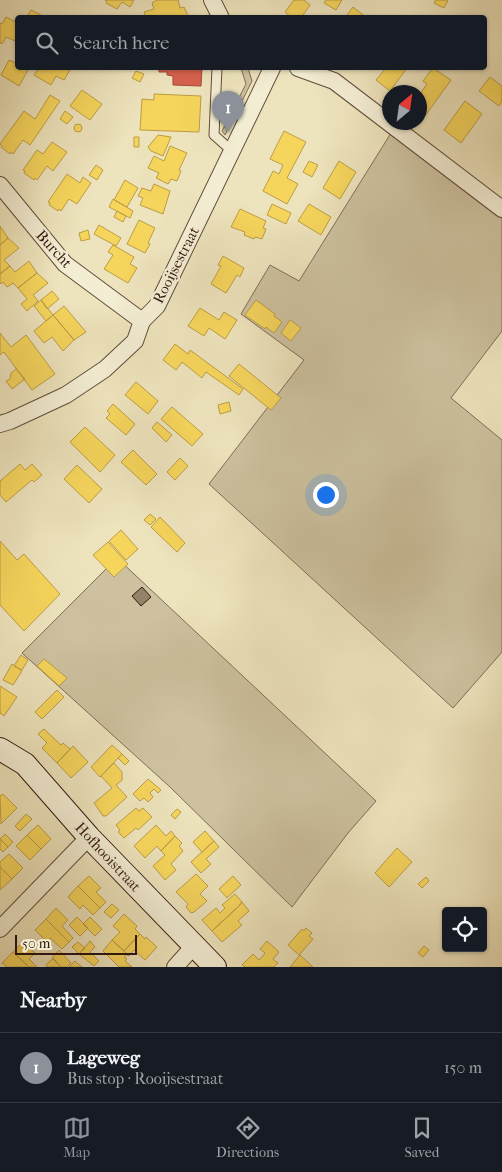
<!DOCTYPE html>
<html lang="en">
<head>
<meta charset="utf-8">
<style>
	:root { --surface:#171b24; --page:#242831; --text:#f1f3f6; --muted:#9ea1a6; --line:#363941; --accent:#8c9099 }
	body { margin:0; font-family:"IM FELL French Canon",serif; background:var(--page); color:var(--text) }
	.controls { position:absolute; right:15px; bottom:15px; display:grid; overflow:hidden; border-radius:5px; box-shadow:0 1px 4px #0004 }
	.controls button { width:45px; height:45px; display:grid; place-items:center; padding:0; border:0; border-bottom:1px solid var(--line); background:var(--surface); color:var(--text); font:25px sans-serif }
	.compass { position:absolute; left:382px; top:85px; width:45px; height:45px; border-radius:50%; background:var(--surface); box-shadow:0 1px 4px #0004; rotate:29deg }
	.scale { position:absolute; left:15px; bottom:12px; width:122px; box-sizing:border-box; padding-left:5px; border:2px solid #33190f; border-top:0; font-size:14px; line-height:18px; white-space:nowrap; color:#33190f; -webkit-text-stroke:4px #f3edd3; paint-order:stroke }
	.you { position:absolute; left:325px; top:494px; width:18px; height:18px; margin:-12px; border:4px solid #fff; border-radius:50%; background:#1a73e8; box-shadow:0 0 0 8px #1a73e833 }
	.badge { display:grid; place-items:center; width:32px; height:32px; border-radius:50%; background:var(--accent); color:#fff; font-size:16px; font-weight:700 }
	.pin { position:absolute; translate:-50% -41px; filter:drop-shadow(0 1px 2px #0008) }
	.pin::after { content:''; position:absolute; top:26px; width:18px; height:15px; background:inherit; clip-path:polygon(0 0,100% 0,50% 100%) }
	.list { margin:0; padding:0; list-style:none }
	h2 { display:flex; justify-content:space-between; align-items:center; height:65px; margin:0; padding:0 20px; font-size:21px }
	h2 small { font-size:16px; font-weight:400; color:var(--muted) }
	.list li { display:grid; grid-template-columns:32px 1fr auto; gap:15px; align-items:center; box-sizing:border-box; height:70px; padding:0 20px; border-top:1px solid var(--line) }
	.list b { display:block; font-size:19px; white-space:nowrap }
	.list p { margin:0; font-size:16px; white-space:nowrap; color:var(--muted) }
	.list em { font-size:16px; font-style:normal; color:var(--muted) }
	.icon { flex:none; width:28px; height:28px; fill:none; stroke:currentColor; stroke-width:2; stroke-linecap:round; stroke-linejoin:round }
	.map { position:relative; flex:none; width:502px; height:967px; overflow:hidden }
	.search { position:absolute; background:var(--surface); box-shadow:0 1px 4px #0004; left:15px; right:15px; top:15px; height:55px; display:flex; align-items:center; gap:12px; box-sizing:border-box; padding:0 18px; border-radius:5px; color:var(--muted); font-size:19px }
	.sheet { height:135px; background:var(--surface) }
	nav { display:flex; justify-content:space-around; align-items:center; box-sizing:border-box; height:70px; border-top:1px solid var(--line); background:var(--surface); font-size:14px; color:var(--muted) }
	nav a { display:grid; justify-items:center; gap:2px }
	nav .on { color:var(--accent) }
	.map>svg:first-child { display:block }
	.green { fill:#cdc19f; stroke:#806d57 }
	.homes { fill:#f6d55c; stroke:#bc9d45 }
	.shops { fill:#d6604d; stroke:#a54b3a }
	.building { fill:#948269; stroke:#33190f }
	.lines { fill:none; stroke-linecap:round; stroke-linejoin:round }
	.lane-casing { stroke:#624c3a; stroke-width:11 }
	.street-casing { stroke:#624c3a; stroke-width:18 }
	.secondary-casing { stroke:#33190f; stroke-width:24 }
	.lane { stroke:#f3edd3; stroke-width:9 }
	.street { stroke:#f3edd3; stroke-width:16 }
	.secondary { stroke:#f3edd3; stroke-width:22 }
	.labels { text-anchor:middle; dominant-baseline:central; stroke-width:5; stroke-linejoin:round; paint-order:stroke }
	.street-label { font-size:15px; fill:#33190f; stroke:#f3edd3 }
</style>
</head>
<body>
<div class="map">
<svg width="502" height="967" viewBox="0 0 502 967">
	<rect width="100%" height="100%" fill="#ede3bc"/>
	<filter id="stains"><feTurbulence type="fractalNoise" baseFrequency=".004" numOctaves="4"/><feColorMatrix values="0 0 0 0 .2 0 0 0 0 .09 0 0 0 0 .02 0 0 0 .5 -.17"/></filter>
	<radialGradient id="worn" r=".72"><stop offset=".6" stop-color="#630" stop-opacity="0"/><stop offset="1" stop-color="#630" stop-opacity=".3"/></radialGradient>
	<path class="green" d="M241,68H248L252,81L225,135L222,131L246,84Z
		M391,133L502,216V331L451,398L502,440V652L453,708L209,484L304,360L241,314L270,265L299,281Z
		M117,558L376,801L348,833L292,907L170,787L22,653Z"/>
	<path class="homes" d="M105,0H134L130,7L122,2L117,9L106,3L107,2Z
		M157,0H178L180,8L184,7L188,16L183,18H146L144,12L154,9L152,3Z
		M294,0H304L310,5L301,18H292L285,12Z
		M326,0H342L336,10L324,3Z
		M436,0H448L444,8L434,3Z
		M353,7L367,18H345Z
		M31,10L39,14L45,18H26Z
		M6,17L18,23V37L15,41L6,37L2,44L0,43V23L2,24Z
		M9,60L18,64V68H23L28,70L19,86L1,75Z
		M39,68H69L70,70L64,80L56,76L51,85L34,75Z
		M386,68H407L390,91L376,80Z
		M433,68L451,80L425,116L420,112V94L427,84L423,81Z
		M136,71L144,74L140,82L132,78Z
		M490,77L502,86V101L499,106L479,91Z
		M82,90L102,104L90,120L70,106Z
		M154,94L201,96L199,132L140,130L142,99L154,100Z
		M50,95L60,101L30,145L23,140L13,154L11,152L10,154L1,147L2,146L0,144L24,111L35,119Z
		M465,101L482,114L461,143L444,130Z
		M65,111L73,117L67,124L60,119Z
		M74 128a4 4 0 1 1 8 0a4 4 0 1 1-8 0Z
		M284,131L306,142L287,178L298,184L287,204L263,191L273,171L279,174L283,165L270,159Z
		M158,135L171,137L163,156L151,151L148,147Z
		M134,137H139V147H134Z
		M52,142L67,152L53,171L47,166L37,180L35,178L34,180L24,173L25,171L23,170L37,150L43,154Z
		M170,146L187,153L179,170L181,171L177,181L171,179L168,184L156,178L159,173L148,168L154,156L164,161Z
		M309,161L318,165L312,177L303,172Z
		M339,161L356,172L340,199L323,188Z
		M96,165L103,170L97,180L89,175Z
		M67,174L80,183L83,177L91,183L77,204L69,199L61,211L59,209L58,211L49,205L50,203L48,202Z
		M125,180L138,188L127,207L114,200Z
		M154,184L170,191L163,214L140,205L143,198L138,196L142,188L151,191Z
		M113,199L133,211L130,218L109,207Z
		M272,204L291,213L286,224L267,215Z
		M309,204L331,217L321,235L298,221Z
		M240,209L266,221L263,228L266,229L262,239L255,237L254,239L244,235L245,232L231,227Z
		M117,211L126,216L123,222L114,217Z
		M139,220L155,228L148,243L150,244L145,253L127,244Z
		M99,225L121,238L116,246L94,234Z
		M0,226L8,238L0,245Z
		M88,230L90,239L81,241L79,233Z
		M8,238L19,248L4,260L10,266L0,274V245Z
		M113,245L134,257L130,264L137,268L128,283L104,269L113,255L108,252Z
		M223,256L244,268L240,277L237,275L226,293L211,284L221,266L218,265Z
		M29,261L37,273L18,288L13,283L7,287L3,282L1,284L0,282V274L10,266L15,272Z
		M37,273L48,283L33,295L38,301L27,311L21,304L27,299L18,288Z
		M52,291L59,299L47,309L41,300Z
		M41,300L53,315L46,321L34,306Z
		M256,300L275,314L274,316L282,322L274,333L266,327L265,329L245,315Z
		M64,306L86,332L74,340L53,315Z
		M200,308L219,320L224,312L237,320L225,339L209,328L204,336L188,326Z
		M53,315L74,340L63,351L52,337L44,343L34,331Z
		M290,320L301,328L291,341L281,333Z
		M0,333L11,347L26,335L55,374L32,390L4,352L0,355Z
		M175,344L188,354L190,350L243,389L239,395L206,372L202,378L182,362L176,370L163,360Z
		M239,364L281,398L271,410L229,376Z
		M16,369L25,379L12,389L6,381L10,379L11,373Z
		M136,382L158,401L148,414L125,395Z
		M229,402L231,411L220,414L218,405Z
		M113,404L135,424L126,435L106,418L110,414L107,411Z
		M172,407L203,434L192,446L161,419Z
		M157,422L172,435L166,442L152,428Z
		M85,427L115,455L100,472L70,442Z
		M133,450L157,474L146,485L121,462Z
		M180,458L188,466L175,480L167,472Z
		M20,464L25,470L32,464L42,475L34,482L32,480L6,502L0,495V481Z
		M77,465L102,489L89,503L64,479Z
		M150,514L156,519L150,525L144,520Z
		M160,517L185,543L177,552L151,527Z
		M121,530L138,549L126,560L109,541Z
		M0,541L17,560L24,554L60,594L24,631L0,605Z
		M108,542L128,564L114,577L93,555Z
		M21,655L28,660L22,670L14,666Z
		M44,659L67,678L59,686L37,666Z
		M12,664L22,671L13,685L3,680Z
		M0,686L17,697L4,716L0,713Z
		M57,690L64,697L42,719L35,712Z
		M44,729L61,745L63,743L70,749L57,763L42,748L47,743L38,734Z
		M112,745L122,754L100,777L91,767Z
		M73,746L88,762L71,778L57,763Z
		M122,754L129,761L125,765L118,758Z
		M114,763L122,772V780L116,785L127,797L106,816H103L94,803L112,788L101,776Z
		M148,779L161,790L158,793L154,789L150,793L153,797L148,802L144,798L140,801L133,794Z
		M3,794L17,808L1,824L0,796Z
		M136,808L139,811L143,808L152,817L138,830L136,828L124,838L118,832L120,830L116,825Z
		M177,809L181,812L175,819L171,815Z
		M26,814L32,819L20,831L15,826Z
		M38,825L51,839L41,849L27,835Z
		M156,825L166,836L171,831L175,836L161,851L157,846L145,858L134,846Z
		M205,831L214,841L202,852L193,842Z
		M5,834L13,842L8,847L0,839Z
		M27,835L41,849L30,860L16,846Z
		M175,836L182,843L179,846L183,851L171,864L176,870L165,880L153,866L165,855L161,851Z
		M0,839L8,847L3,852L0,849Z
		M214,841L219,847L206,859L211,864L201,873L191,862Z
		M397,848L412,862L389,887L375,873Z
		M9,854L23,868L12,879L0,867V862Z
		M0,867L12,879L0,890Z
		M196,874L208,886L200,894L207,901L194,912L191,913L186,907L188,904L176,892Z
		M89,876L101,888L96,892L106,902L100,908L78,886Z
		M233,876L241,885L227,898L219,889Z
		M426,877L429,881L422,888L418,884Z
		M78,886L100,908L93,915L83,905L80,909L68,897Z
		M235,894L242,902L239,906L212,931L202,920L216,908L220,913L225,908L222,905Z
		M242,902L249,911L238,921L242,925L222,942L212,931L239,906Z
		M112,904L119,910L111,918L104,912Z
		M56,908L68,920L62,926L73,938L69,942L46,919Z
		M124,914L137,926L135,929L140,934L124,951L112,940L120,932L113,926Z
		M77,917L88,928L80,936L69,925Z
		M90,917L102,929L95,936L83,924Z
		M46,919L69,942L62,949L50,938L47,942L35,930Z
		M306,928L312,933L309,936L313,939L299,955L288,945L302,929L304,931Z
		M140,934L145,939L146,937L157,947L145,960L134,950L129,956L124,951Z
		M112,940L129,956L127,955L124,957L127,959L125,961L132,967H119L103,951Z
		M90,941L95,947L90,952L99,961L94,966L79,954Z
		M267,941L279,952L273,959L278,963L274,967H245L242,965L253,954L259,960L265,953L260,949Z
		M23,942L35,953L29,959L37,967H29L13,952Z
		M78,942L85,948L79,954L72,947Z
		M424,946L429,950L423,957L418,953Z
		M59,950L71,963L67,967H61L52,958Z
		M13,952L29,967H7L2,963Z
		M300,955L313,967H290Z
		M53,958L61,967H47L46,965Z
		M75,961L78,964L82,967H69Z"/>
	<path class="shops" d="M159,68H202L201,86L173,85V76L167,75V72H159Z"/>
	<path class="building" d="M142,587L151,597L141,606L132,596Z"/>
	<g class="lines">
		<defs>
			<path id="lane" d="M217,68L214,135L232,151"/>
			<path id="street" d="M212,0L221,18
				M298,68L334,81L502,209
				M0,185L65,264L142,321
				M0,424L10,421L66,395L105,369L135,341L142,321L157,306L272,68
				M0,929L89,837
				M175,967L193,947"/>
			<path id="secondary" d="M0,749L25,764L89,837L215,967"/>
		</defs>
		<use href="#lane" class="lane-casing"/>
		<use href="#street" class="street-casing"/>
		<use href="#secondary" class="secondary-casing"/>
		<use href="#lane" class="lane"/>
		<use href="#street" class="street"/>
		<use href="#secondary" class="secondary"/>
	</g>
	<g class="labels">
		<g class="street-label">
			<text transform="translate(54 249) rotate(48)">Burcht</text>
			<text transform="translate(176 265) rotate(-63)">Rooijsestraat</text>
			<text transform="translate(108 857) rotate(47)">Hofhooistraat</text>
		</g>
	</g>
	<rect width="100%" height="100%" filter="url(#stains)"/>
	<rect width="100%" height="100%" fill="url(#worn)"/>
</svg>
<div class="controls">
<button><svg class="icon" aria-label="locate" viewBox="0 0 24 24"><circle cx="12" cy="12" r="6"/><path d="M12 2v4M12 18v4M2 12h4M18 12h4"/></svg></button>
</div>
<svg class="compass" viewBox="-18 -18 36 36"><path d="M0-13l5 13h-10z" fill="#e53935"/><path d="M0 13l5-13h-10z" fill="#9ea1a6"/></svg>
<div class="scale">50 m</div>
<div class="you"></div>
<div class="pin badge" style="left:228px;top:132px">1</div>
<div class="search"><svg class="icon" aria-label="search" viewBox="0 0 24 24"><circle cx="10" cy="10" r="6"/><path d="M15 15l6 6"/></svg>Search here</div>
</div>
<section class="sheet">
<h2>Nearby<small></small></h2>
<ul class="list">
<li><span class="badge">1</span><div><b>Lageweg</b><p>Bus stop · Rooijsestraat</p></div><em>150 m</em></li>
</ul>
</section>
<nav>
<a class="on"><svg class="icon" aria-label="map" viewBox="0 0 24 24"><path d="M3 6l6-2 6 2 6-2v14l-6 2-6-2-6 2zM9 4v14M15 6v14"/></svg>Map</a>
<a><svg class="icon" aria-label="directions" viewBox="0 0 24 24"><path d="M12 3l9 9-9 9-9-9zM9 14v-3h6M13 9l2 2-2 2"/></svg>Directions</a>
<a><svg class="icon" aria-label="saved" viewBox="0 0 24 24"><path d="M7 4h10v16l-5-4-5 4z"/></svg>Saved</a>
</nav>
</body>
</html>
